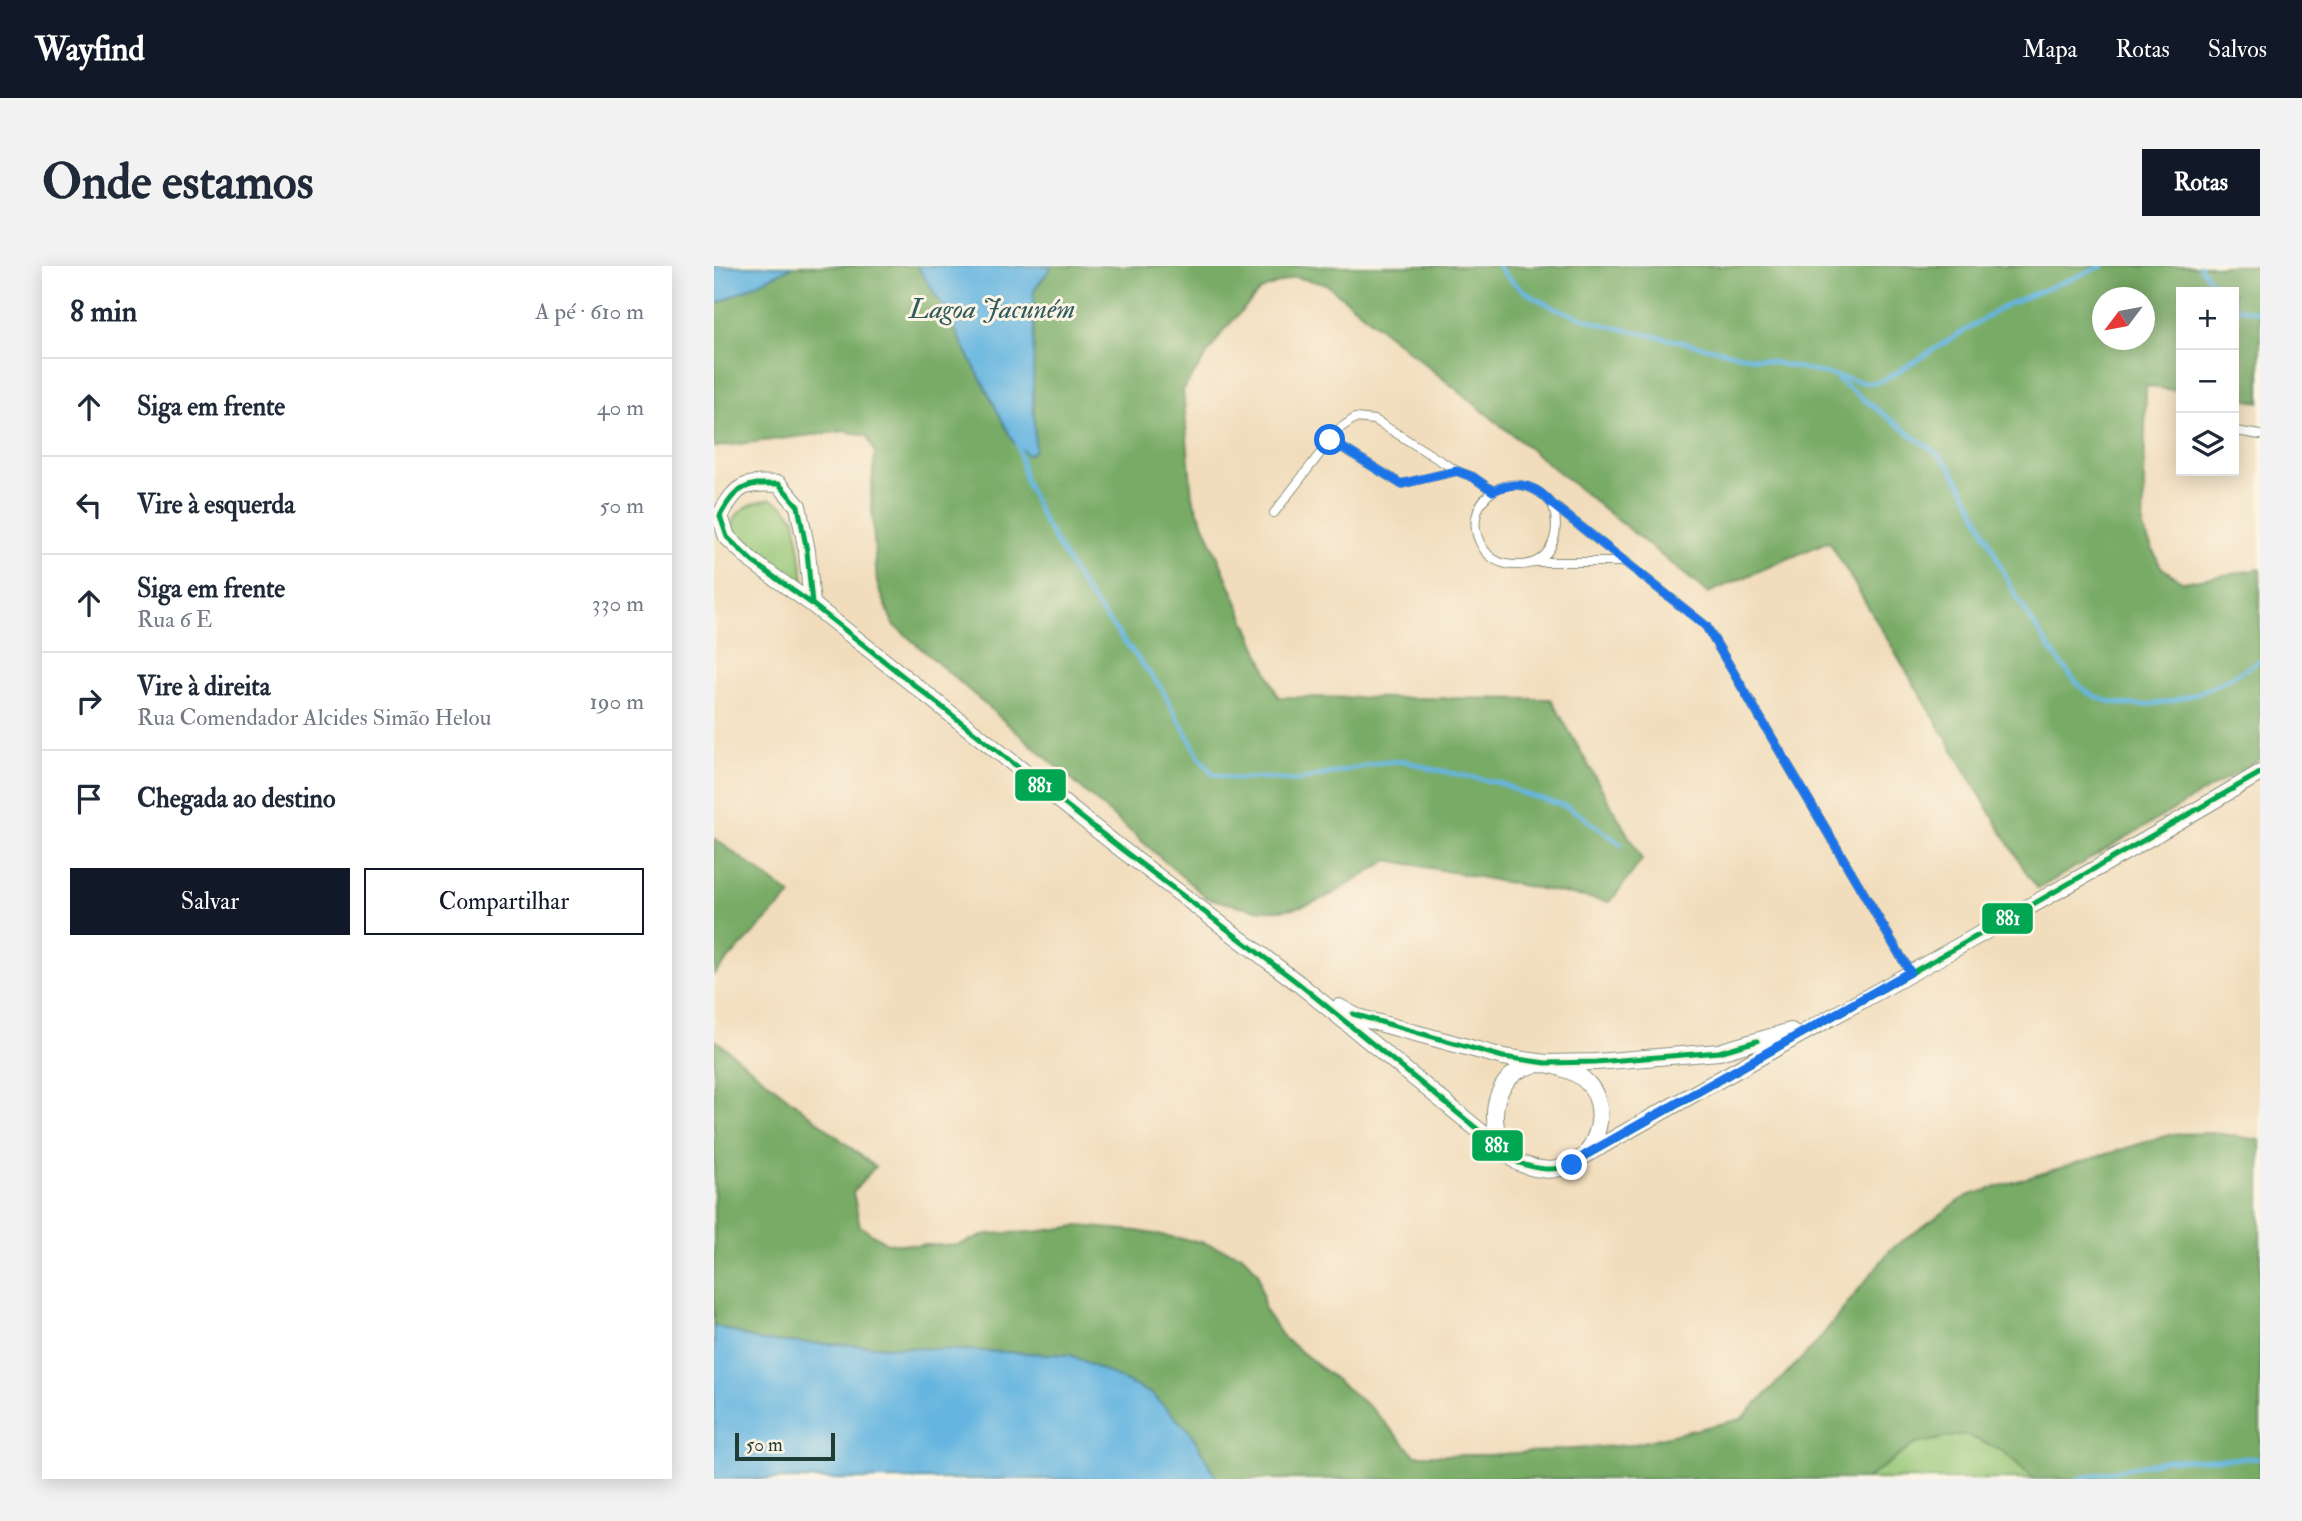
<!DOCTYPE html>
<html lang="pt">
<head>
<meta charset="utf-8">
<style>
	:root { --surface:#fff; --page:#f2f2f3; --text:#1f2937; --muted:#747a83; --line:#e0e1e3; --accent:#111827 }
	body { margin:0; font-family:"IM FELL Double Pica",serif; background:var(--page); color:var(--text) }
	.controls { position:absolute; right:21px; top:21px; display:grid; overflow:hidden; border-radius:0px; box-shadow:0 4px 18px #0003 }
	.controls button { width:63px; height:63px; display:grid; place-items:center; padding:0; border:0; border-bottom:2px solid var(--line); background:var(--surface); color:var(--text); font:35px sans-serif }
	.compass { position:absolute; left:1378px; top:21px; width:63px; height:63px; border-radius:50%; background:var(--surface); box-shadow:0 4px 18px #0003; rotate:238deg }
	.scale { position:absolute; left:21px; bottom:18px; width:100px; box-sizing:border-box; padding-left:7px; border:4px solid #1f3d34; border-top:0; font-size:19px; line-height:24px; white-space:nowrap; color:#1f3d34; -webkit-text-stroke:5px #fcf5e5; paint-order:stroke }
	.stop { position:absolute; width:21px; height:21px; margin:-16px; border:5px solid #1a73e8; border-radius:50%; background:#fff }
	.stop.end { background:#1a73e8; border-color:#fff; box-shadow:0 2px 7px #0008 }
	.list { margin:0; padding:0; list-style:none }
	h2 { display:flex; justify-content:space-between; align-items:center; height:91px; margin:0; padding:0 28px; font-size:30px }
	h2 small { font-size:23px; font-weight:400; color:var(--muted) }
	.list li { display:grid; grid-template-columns:46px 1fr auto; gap:21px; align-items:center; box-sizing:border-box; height:98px; padding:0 28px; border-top:2px solid var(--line) }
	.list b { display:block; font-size:26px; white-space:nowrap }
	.list p { margin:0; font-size:23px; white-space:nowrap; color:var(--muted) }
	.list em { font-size:23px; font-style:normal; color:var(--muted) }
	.actions { display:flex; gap:14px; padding:21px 28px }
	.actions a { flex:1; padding:16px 0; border:2px solid var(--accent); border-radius:0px; text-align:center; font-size:24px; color:var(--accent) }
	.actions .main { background:var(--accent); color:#fff }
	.icon { flex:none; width:38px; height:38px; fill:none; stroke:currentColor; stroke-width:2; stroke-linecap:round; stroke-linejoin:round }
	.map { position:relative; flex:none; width:1546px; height:1213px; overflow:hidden; border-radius:0px }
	header { display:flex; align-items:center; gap:42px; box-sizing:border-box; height:98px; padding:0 35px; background:var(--accent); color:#fff }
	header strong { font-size:33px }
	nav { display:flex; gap:38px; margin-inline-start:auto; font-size:24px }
	.intro { display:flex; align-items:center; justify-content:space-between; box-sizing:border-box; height:168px; padding:0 42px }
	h1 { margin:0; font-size:49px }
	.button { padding:18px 32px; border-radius:0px; background:var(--accent); color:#fff; font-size:24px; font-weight:700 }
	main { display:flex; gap:42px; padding:0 42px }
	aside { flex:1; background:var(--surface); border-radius:0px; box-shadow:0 4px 18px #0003 }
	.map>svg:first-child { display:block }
	.green { fill:#95c675; stroke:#5a8254; stroke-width:2 }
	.forest { fill:#78ab66; stroke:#4c744d; stroke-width:2; fill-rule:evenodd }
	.water { fill:#65b5e0; stroke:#42798a; stroke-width:2 }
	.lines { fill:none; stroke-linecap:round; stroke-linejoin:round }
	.stream { stroke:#65b5e0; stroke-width:4.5 }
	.lane-casing { stroke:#888d78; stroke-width:10 }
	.street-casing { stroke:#888d78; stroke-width:18 }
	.lane { stroke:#fff; stroke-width:8 }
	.street { stroke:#fff; stroke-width:16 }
	.bus-1-casing { stroke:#fcf5e5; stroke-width:10 }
	.bus-1 { stroke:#00a651; stroke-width:5 }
	.route { stroke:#1a73e8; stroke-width:9 }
	.labels { text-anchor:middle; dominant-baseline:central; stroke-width:6; stroke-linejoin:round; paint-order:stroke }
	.water-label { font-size:28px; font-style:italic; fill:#305b5f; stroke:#fcf5e5 }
	.line-badge { stroke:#fcf5e5; stroke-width:2.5 }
	.badge-label { font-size:19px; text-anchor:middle; font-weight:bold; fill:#fff }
</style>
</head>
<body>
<header>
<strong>Wayfind</strong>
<nav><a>Mapa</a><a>Rotas</a><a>Salvos</a></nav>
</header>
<div class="intro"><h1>Onde estamos</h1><a class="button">Rotas</a></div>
<main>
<aside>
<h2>8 min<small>A pé · 610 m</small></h2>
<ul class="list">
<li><svg class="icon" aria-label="ahead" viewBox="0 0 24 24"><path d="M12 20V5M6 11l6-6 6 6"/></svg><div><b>Siga em frente</b></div><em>40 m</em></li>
<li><svg class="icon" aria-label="left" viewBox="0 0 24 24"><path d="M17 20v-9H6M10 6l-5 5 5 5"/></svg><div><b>Vire à esquerda</b></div><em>50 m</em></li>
<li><svg class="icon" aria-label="ahead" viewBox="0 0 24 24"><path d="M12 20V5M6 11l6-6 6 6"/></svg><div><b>Siga em frente</b><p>Rua 6 E</p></div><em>330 m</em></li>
<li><svg class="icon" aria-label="right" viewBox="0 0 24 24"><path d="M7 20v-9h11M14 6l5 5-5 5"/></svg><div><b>Vire à direita</b><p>Rua Comendador Alcides Simão Helou</p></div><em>190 m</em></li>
<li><svg class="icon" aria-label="arrive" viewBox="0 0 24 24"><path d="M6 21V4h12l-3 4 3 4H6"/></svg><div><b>Chegada ao destino</b></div></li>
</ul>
<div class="actions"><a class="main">Salvar</a><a>Compartilhar</a></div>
</aside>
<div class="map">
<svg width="1546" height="1213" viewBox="0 0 1546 1213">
	<rect width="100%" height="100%" fill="#fcf5e5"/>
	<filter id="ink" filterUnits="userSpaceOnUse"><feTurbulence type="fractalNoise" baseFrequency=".0143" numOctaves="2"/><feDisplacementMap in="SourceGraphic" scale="14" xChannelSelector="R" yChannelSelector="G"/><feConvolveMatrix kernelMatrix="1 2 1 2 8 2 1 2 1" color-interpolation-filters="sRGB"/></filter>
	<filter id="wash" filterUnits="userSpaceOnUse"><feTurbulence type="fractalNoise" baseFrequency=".00686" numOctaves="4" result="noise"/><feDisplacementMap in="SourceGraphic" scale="28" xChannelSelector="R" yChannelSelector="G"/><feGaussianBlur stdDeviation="1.57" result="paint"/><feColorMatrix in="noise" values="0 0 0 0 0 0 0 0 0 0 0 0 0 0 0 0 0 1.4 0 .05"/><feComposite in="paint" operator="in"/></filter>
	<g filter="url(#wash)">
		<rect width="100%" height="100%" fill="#f1ddbc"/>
		<path class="green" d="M57,233L71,241L81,253L92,328L29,279L21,268L19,255C28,240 40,236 57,233Z
			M1250,1168L1289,1185L1320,1213H1152L1201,1178Z"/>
		<path class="forest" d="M80,0H203L230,42L300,177L321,184L319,128L320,24L338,0H1546V136L1520,132V26H1467V125L1432,120L1429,263L1447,301L1469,316L1546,303V493L1324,623L1313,608L1115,275L994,327L612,18L580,11L547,24L510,64L469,124L478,231L564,431L837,433L928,594L896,636L674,594C635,618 599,647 551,644C532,643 512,636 493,632L179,358L163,317L157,229L161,187L153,170L131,165L0,181V39ZM1388,32H1430V74H1388Z
			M0,572L77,629L0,708Z
			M0,773L161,901L139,926L146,960L173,977L201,979H244L273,968L320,966L364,960L423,965L487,976L528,989L544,1006L551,1045L570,1072L657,1142L701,1189H775L916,1179L1027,1153L1098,1082L1177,983L1253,930L1459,868L1501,867L1546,874V1213H1320L1289,1185L1250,1168L1201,1178L1152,1213H503L477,1167L438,1128L357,1089L47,1075L0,1059Z"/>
		<path class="water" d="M0,0H80L0,39Z
			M203,0H338L320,24L319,128L321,184L313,189L300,177L230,42Z
			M0,1059L47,1075L357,1089L438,1128L477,1167L503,1213H0Z"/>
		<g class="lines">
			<path class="stream" d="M784,0C809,34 852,47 891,59L1153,117L1167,115L1180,108L1294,38L1389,0
				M1485,0L1506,26
				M1520,39L1527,43L1546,46
				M1123,113C1149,133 1175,152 1200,171C1211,179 1225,187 1233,198C1259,231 1273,274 1292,311C1304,336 1355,416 1376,428C1430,456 1500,425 1546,394
				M303,175L311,214L330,256L371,325L448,423L487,494L499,508L522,513L552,512L582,515L669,496L691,495L718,503L789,518L807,527L849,539L864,547L908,579
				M1363,1213L1452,1194L1546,1192"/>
		</g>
	</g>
	<g filter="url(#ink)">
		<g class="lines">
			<defs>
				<path id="lane" d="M1522,165L1546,169
					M616,174L687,218L743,205
					M838,238C849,267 837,301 801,299C788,299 776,293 769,282C741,238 798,191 838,238L992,360L1196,706
					M560,247L625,163L641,152L661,154L743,205L759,211L779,225
					M822,296H913"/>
				<path id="street" d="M98,338L93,285L84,240L65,218C30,216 23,218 6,250L13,271L39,296L98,338L406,582L584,717L805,897C833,908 848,906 873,888C1097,761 1325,639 1546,507
					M625,741L643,751L789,791L832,797L882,796L1005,786L1077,765
					M789,881C770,846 785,799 830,798C836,798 844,801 850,803C889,815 894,854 874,885"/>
			</defs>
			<use href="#lane" class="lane-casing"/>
			<use href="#street" class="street-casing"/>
			<use href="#lane" class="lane"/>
			<use href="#street" class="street"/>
			<defs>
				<path id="bus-1" d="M43,218H65L84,240L93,285L98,338L39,296L13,271L6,250C15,233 23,221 43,218Z
					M98,338L406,582L584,717L805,897C823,903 838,906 856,899L1295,652L1546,507
					M639,748L789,791L832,797L882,796L1005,786L1043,775"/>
			</defs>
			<use href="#bus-1" class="bus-1-casing"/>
			<use href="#bus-1" class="bus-1"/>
		</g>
	</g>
	<g class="lines" filter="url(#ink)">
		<path class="route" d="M616,174L687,218L743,205L759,211L779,225C802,214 821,218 838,238L992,360L1196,706L873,888L858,899"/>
	</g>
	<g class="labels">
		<g class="water-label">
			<text x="278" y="43">Lagoa Jacuném</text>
		</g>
	</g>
	<g class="line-badge">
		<rect x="300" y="502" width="53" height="34" rx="7" fill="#00a651"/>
		<rect x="1267" y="636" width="53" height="33" rx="7" fill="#00a651"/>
		<rect x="757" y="863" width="53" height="33" rx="7" fill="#00a651"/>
	</g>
	<g class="badge-label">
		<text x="326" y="526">881</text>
		<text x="1294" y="659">881</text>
		<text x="783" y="886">881</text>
	</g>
</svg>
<div class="controls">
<button>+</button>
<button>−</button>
<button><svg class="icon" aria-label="layers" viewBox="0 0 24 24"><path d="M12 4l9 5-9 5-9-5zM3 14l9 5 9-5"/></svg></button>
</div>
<svg class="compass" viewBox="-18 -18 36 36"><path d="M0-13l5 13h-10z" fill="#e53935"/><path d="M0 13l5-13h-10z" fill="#747a83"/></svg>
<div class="scale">50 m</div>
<div class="stop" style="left:616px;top:174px"></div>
<div class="stop end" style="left:858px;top:899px"></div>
</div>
</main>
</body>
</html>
